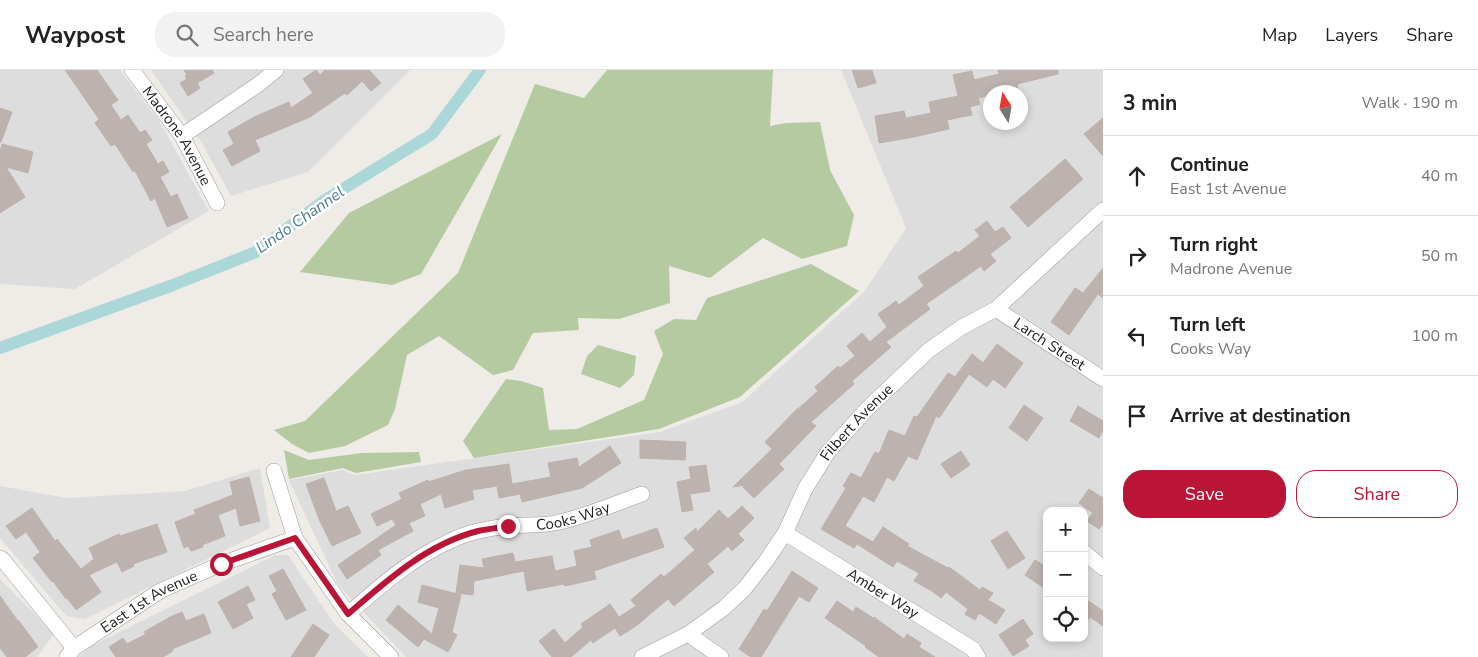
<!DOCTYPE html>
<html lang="en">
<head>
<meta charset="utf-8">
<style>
	:root { --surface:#fff; --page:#f2f2f2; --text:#222; --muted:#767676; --line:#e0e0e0; --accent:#ba1537 }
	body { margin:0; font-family:"Nunito Sans",sans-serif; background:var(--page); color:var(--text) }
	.controls { position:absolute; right:15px; bottom:15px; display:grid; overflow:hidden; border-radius:10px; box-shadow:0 2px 8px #0003 }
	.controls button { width:45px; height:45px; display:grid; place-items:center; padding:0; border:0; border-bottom:1px solid var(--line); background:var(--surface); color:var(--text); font:25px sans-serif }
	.compass { position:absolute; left:983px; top:15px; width:45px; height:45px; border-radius:50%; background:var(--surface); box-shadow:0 2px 8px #0003; rotate:349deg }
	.stop { position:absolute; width:15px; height:15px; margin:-11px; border:4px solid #ba1537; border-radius:50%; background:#fff }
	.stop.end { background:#ba1537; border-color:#fff; box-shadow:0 1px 5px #0008 }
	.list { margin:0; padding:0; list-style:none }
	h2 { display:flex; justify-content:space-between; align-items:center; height:65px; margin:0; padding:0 20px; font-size:21px }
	h2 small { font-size:16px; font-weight:400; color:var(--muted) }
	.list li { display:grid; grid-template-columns:32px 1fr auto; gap:15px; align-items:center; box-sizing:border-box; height:80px; padding:0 20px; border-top:1px solid var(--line) }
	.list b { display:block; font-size:19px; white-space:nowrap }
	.list p { margin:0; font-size:16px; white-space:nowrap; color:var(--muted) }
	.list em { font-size:16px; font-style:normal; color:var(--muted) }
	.actions { display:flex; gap:10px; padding:15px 20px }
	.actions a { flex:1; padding:11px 0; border:1px solid var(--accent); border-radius:20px; text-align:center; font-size:18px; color:var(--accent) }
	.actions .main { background:var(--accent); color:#fff }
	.icon { flex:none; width:28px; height:28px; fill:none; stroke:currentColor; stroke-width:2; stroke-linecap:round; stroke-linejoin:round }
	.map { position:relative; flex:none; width:1103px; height:587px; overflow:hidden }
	header { display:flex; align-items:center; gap:30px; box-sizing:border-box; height:70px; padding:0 25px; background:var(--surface); border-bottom:1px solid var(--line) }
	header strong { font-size:24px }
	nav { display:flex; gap:28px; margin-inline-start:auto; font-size:18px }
	.search { width:350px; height:45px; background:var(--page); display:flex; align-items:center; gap:12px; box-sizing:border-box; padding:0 18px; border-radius:20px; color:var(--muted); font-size:19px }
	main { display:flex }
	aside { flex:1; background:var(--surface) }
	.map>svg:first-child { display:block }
	.residential { fill:#dedddd; fill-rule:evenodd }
	.forest { fill:#b5caa0 }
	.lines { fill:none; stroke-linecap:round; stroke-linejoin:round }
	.canal { stroke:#acd7d8; stroke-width:12 }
	.building { fill:#bcb3b0; stroke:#bfb0ab }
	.minor-casing { stroke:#9d9d9d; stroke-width:16 }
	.minor { stroke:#fff; stroke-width:15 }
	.route { stroke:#ba1537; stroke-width:6 }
	.labels { text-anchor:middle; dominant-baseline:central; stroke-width:5; stroke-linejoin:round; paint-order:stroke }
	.street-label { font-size:15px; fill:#202020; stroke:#fff }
	.water-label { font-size:16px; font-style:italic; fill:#4c7b90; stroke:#fff }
</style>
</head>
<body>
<header>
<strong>Waypost</strong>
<div class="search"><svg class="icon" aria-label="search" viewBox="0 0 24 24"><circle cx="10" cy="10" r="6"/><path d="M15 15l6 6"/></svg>Search here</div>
<nav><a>Map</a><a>Layers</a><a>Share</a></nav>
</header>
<main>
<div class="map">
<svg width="1103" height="587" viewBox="0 0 1103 587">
	<rect width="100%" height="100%" fill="#efebe7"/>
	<path class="residential" d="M0,0H120L160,52L209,141L75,219L0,214Z
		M151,0H410L308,102L231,126L203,75Z
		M841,0H1103V587H406L338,515L289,410L343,400L355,405L660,362L742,332L864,222L906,158ZM991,22H1021V52H991ZM1047,441H1084V568H1047Z
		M260,398L270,458L85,549L66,546L0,468V416L67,428L185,421Z
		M275,485H288L335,555L368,587H78L91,576Z
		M0,509L54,564L37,587H0Z"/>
	<path class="forest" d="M607,0H773L770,56L786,53L820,52L830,100L854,145L847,176L802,189L763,168L710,208L669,196L670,233L619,249L578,248L579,260L533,263L513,300L493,305L439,266L407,285L395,339L388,355L345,376L309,383L292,374L274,360L305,351L458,203L535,14L584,28Z
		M502,64L421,204L392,215L300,202L349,143Z
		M811,194L859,221L740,327L659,359L474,388L463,371L506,309L521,311L543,318L549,360L577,359L644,330L663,284L654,261L674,249L696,250L707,228Z
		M598,275L636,286L634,305L620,318L581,304L587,286Z
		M284,380L309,390L362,383L419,382L421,392L356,403L343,398L289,409Z"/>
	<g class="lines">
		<path class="canal" d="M0,278L173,215L256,182L325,130L432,64L480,0"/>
	</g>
	<path class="building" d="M65,0H97L118,30L111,35L121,50L128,45L140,63L145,60L152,70L146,74L158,94L163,91L169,102L160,107L171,127L177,124L188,148L167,157L155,128L151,131L135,101L133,102L115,74L111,76L95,53L99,49Z
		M184,0H212L214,3L197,13L200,18L188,26L180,13L187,9L185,6L187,5Z
		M316,0L320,5L325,0H369L381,13L371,21L362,11L347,25L345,23L310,47L255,70L260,81L232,96L223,80L234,74L228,62L254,47L289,32L291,38L313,23L303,9Z
		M852,0H872L876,13L858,18Z
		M998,0H1058V4L1017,14L1018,18L1000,22H990V25L978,28L980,34L970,37L972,45L947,50L949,59L909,68L879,73L875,46L904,41L906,48L931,43L929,32L958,26L953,5L972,1L974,10L999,4Z
		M0,38L12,42L1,72H0Z
		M1103,48V86L1084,64Z
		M2,74L33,82L28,103L6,97L25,127L0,143V82Z
		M1065,89L1083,109L1028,157L1010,137Z
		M987,151L995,162L1003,157L1011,168L990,184L996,191L984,201L981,196L926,234L930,239L886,272L891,277L852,311L854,314L811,352L816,356L779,394L784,399L754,428L743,417L745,415L733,417L772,379L765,372L797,339H798L818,321L815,317L838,296L840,298L855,286L847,276L862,263L870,272L887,257L878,244L896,231L899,235L924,216L918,207L956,181L958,183L980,166L975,160Z
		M1103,198V228L1098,224L1069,265L1051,252L1075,218L1083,223Z
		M997,274L1023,293L1005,318L993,309L987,317L969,304L939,348L936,346L917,390L908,386L894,411L887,407L874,432L863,426L845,456L873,472L883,457L909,474L907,476L948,498L949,497L980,520L982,517L993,523L988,530L1005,540L996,554L979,543L975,550L965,544L968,539L946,522L941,528L932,521L914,511L919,503L897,491L893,497L857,474L854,478L821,459L846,418L843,416L851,403L861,408L875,382L879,384L889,360L905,366L914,346L917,347L948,303L955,307L972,284L983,293Z
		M1024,335L1043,348L1027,371L1009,358Z
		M1078,336L1103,351V361L1099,368L1070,351Z
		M640,370L686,372L685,390L640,388Z
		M610,376L621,393L582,418L522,432L520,424L499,428L497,416L472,420L474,429L445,438L441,424L420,434L425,446L409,453L413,461L378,480L381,485L347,509L338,495L396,455L392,449L377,456L371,444L402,429L399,423L428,410V412L466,400L509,394L512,414L551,407L548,393L577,388L579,397Z
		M961,381L970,395L951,408L941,394Z
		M706,395L710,421L690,424L693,440L682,442L677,412L691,409L689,397Z
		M249,407L260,451L240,456L236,438L218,445L225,466L202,475L203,477L191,481L188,476L184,478L175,452L196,444L194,440L233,425L230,412Z
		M324,408L336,441L348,436L361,463L332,476L319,449L306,414Z
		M1089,419L1103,428V454L1099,459L1087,451L1093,443L1079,433Z
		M742,436L754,448L738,464L744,470L732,481L728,476L707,494L714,502L674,536L668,529L636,556L620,566L615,558L593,573L591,570L571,587H552L539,571L554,559L565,573L583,557L581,554L610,534L619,547L636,536L631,530L661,504L664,507L695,480L684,468L696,458L697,462L719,440L728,449Z
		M32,438L55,471L57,469L81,499L94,489L89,478L119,464L120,466L157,454L167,482L133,494L134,496L122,502L117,492L89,505L101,522L76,540L67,528L66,529L53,511L52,512L33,488L40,482L26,462L16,469L6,456Z
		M657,458L664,477L594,501L596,509L565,516L564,514L527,521L524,501L474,511L473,525L456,523L460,495L484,498L482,489L513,483L515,492L552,486L555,501L577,496L574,481L592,477L590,470L619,460L622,470Z
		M1007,461L1025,488L1008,499L991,471Z
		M1035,490L1047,497V520L1025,505Z
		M283,499L306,540L286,550L272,524L277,521L269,506Z
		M792,501L818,518L809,532L799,526L761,587H751L739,579L764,539L767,541Z
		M422,515L461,525L452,562L457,565L448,582L424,569L418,577L386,550L398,535L432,564L439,538L418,532Z
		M248,516L255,530L246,534L253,548L233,559L218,532Z
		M0,526L18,551H19L38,577L25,587H7L0,578Z
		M1084,528L1103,541V556L1090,547L1084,556Z
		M837,531L853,542L856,537L873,548L874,547L904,569L907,564L921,573L919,577L935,587H879L865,577L866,576L825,548Z
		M182,542L186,551L204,544L211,563L172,579L173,581L163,587H116L109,577L123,568L127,574L146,564L144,562L170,547Z
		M1023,549L1033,564L1025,570L1029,576L1013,586L999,565Z
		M313,554L329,565L314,587H291Z"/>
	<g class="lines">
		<defs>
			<g id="minor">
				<path id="s1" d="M132,0L182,66L217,133"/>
				<path d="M182,66L259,14L276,0"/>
				<path id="s2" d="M996,239L1103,309"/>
				<path d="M274,401L295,468L348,544L391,587"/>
				<path id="s3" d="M785,463L973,579L978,587"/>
				<path d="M1084,482L1103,498"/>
				<path d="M0,488L3,490L74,578"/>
				<path id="s4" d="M348,544C379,517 412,488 450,471C468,462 489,458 509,456C524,454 540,456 555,453C585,447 614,434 642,424"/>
				<path d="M688,564L721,587"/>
				<path id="s5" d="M67,587L74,578L160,521L221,494L295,468"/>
				<path id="s6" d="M642,587L688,564L724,538L745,518L766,491L785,463L805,419L828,382L867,339L929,280L962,257L996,239L1103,140"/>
			</g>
		</defs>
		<use href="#minor" class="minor-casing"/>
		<use href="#minor" class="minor"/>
	</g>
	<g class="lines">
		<path class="route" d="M221,494L295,468L348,544C386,511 427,474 478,461C487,459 498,458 508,456"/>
	</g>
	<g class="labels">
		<g class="street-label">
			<text stroke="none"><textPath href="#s1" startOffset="80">Madrone Avenue</textPath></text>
			<text stroke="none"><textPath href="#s2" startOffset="64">Larch Street</textPath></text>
			<text stroke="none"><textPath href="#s6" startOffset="326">Filbert Avenue</textPath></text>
			<text stroke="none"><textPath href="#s4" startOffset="252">Cooks Way</textPath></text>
			<text stroke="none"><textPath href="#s3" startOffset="115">Amber Way</textPath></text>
			<text stroke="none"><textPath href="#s5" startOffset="100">East 1st Avenue</textPath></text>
		</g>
		<g class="water-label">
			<text transform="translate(300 150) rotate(-35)">Lindo Channel</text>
		</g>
	</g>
</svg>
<div class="controls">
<button>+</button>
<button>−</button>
<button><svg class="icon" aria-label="locate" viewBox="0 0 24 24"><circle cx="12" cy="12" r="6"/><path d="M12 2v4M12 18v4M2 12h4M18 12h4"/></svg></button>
</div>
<svg class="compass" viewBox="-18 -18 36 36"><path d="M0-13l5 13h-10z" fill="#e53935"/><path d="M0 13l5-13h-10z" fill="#767676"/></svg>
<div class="stop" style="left:221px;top:494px"></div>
<div class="stop end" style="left:508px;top:456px"></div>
</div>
<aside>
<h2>3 min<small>Walk · 190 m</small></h2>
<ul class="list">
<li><svg class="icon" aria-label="ahead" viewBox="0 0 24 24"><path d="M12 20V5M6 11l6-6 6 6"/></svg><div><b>Continue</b><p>East 1st Avenue</p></div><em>40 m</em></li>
<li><svg class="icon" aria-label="right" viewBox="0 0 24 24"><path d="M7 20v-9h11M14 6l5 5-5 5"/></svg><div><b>Turn right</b><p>Madrone Avenue</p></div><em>50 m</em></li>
<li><svg class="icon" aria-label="left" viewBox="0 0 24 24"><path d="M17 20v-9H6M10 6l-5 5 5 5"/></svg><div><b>Turn left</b><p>Cooks Way</p></div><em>100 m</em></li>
<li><svg class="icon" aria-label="arrive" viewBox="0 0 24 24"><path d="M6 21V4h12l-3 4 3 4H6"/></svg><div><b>Arrive at destination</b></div></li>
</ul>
<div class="actions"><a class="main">Save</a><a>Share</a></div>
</aside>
</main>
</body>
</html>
